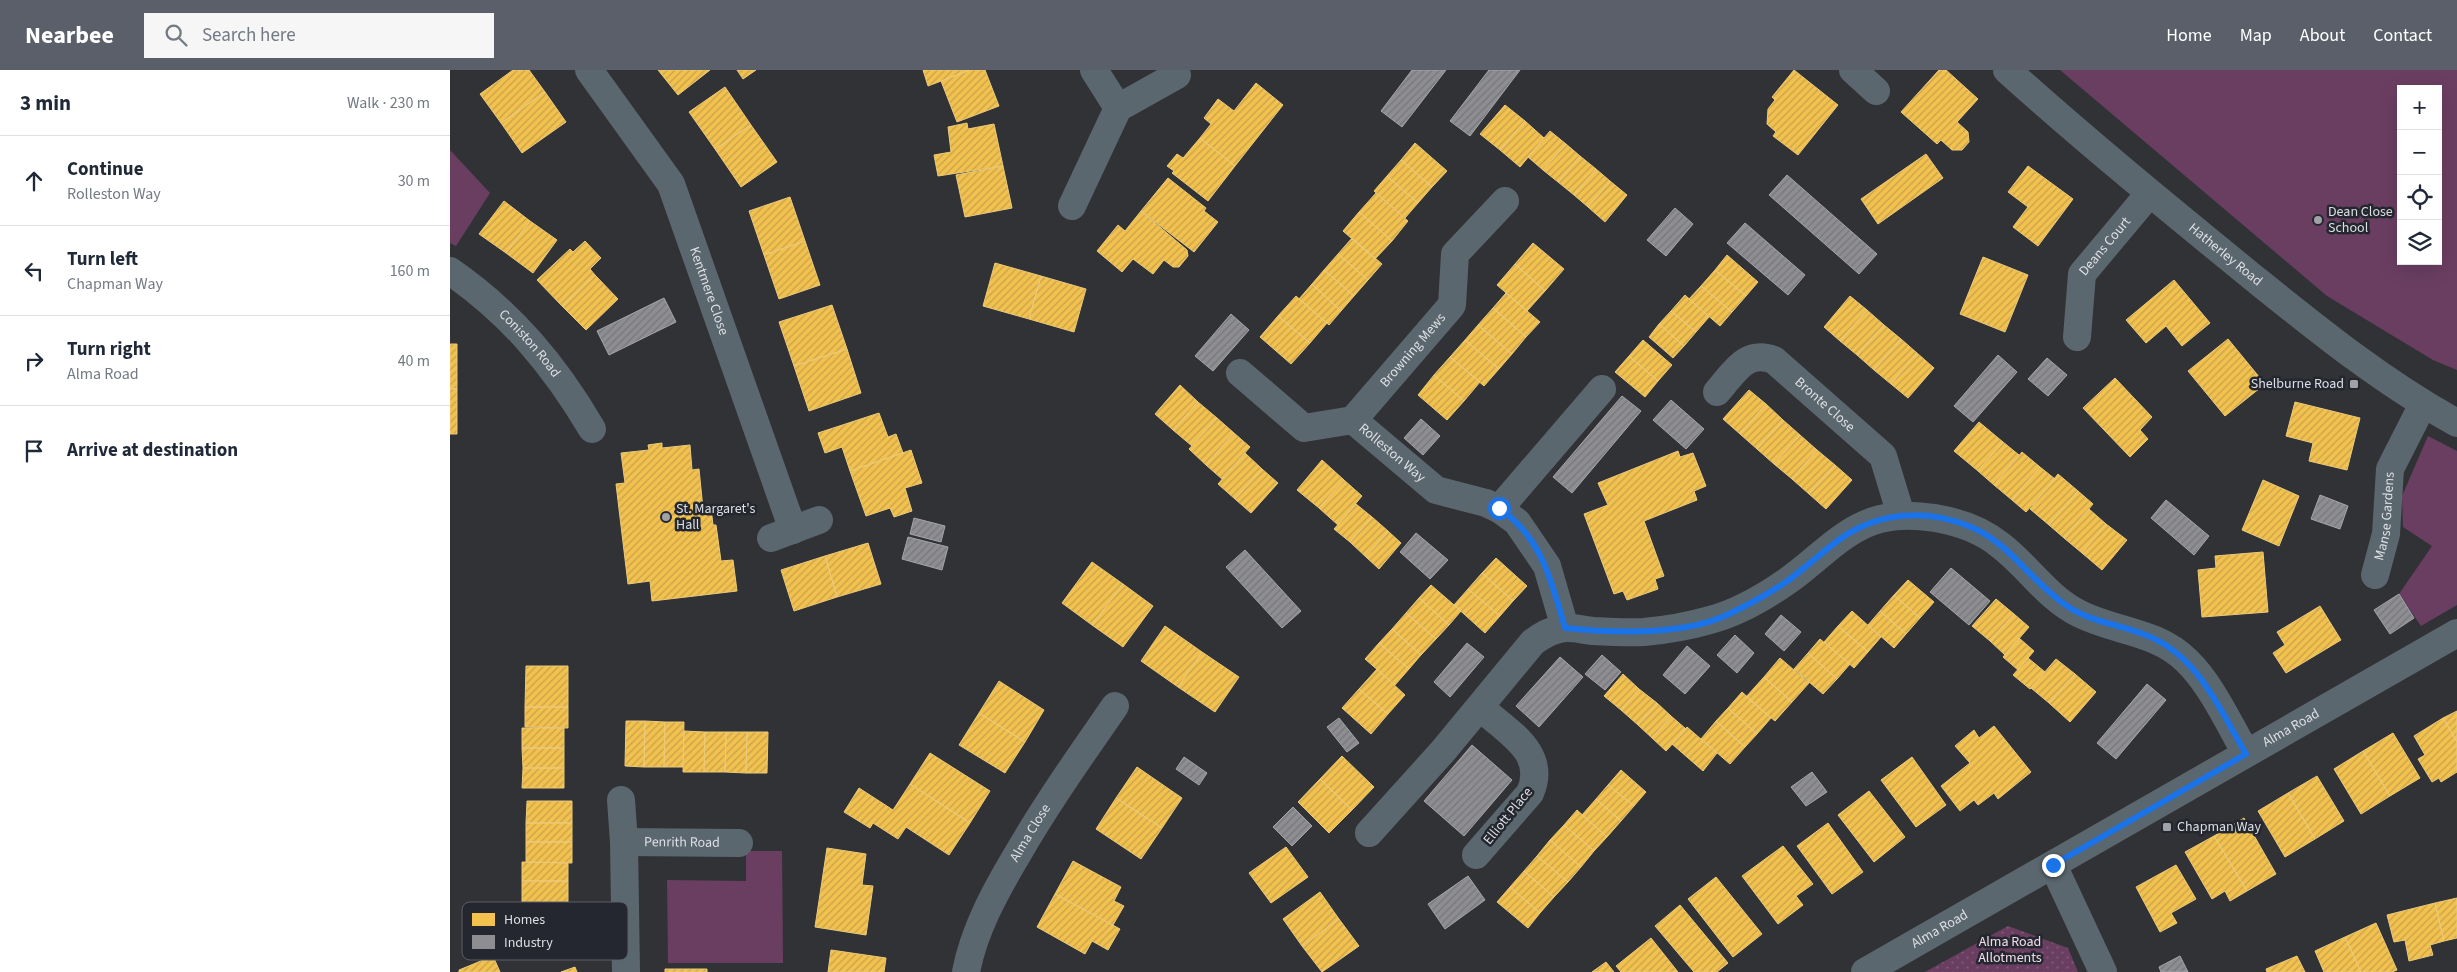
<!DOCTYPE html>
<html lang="en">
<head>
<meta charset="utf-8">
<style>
	:root { --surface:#fff; --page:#f6f6f7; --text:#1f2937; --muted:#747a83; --line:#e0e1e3; --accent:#5a5f6a }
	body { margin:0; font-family:"Source Sans 3",sans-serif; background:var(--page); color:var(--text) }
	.controls { position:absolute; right:15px; top:15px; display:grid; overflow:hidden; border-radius:0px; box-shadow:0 5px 20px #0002 }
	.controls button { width:45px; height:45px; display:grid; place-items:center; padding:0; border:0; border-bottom:1px solid var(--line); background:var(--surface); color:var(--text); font:25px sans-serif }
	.stop { position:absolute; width:15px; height:15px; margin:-11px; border:4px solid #1a73e8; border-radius:50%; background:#fff }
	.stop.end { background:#1a73e8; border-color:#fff; box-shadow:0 1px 5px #0008 }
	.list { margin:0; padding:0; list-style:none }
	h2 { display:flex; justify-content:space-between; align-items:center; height:65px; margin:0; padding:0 20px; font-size:21px }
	h2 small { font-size:16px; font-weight:400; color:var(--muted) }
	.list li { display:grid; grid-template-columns:32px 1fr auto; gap:15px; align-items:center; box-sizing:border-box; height:90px; padding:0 20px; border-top:1px solid var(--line) }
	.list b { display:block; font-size:19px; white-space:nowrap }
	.list p { margin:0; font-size:16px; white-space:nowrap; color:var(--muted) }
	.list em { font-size:16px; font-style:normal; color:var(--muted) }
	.icon { flex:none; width:28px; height:28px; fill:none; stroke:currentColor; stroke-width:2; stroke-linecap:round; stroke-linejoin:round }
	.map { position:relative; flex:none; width:2007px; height:902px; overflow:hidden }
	header { display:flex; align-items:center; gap:30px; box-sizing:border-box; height:70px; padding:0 25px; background:var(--accent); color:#fff }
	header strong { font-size:24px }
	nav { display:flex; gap:28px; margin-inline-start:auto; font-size:18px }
	.search { width:350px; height:45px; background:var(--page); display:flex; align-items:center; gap:12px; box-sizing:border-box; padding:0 18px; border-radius:0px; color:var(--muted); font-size:19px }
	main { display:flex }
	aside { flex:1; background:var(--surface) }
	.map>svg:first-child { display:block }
	.green { fill:#6a3e61; fill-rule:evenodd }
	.garden { fill:url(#garden-dots) }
	.homes { fill:url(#homes-hatch); stroke:#ecca7b }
	.industry { fill:url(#industry-hatch); stroke:#a5a6ab }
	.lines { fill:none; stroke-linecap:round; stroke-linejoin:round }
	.street { stroke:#5b676e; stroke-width:28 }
	.route { stroke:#1a73e8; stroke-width:6 }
	.poi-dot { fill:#a1a2a8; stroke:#24272f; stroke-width:2 }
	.labels { text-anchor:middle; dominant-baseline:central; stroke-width:5; stroke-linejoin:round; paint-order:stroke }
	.poi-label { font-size:14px; fill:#dddfe5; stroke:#24272f; text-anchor:start }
	.street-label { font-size:14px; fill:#dddfe5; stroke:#24272f }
	.park-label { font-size:14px; fill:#f2dceb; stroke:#24272f }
	.key { fill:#24272f; stroke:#5c5e66; stroke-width:1 }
	.key-label { font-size:14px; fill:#dddfe5 }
</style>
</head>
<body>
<header>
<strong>Nearbee</strong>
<div class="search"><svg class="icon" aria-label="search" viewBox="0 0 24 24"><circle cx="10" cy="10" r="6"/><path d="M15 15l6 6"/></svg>Search here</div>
<nav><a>Home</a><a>Map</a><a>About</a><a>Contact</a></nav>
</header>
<main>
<aside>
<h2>3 min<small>Walk · 230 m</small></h2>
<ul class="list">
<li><svg class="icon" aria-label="ahead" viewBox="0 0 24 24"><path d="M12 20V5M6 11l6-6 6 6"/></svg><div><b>Continue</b><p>Rolleston Way</p></div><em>30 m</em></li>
<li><svg class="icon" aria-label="left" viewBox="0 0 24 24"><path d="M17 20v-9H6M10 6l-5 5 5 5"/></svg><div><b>Turn left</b><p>Chapman Way</p></div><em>160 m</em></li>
<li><svg class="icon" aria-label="right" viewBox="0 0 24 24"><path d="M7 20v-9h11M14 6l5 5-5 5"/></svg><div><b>Turn right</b><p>Alma Road</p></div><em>40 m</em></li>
<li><svg class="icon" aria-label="arrive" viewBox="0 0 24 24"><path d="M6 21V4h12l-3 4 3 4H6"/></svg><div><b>Arrive at destination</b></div></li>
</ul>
</aside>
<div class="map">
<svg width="2007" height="902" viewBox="0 0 2007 902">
	<defs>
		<pattern id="garden-dots" width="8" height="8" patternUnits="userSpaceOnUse" patternTransform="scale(1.25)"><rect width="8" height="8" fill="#6a3e61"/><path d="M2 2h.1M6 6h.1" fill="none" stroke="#7f5978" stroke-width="1.8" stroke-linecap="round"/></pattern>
		<pattern id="homes-hatch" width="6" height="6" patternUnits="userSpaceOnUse" patternTransform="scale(1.25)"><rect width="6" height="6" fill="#f2c14e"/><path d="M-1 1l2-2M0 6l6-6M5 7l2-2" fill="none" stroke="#c6a24c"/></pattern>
		<pattern id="industry-hatch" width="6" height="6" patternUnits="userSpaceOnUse" patternTransform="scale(1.25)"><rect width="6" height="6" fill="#8d8d92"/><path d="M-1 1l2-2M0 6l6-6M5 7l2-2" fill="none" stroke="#76777b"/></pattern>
	</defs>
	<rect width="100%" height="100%" fill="#313236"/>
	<path class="green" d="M1610,0H2007V300L1983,290L1877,226ZM1951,19H1988V191H1951Z
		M0,80L40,123L6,176L0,173Z
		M1978,366L2007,381V535L1971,556L1949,524L1982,476L1953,457L1952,426Z
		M296,781H332L333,893H218L217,810L296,811Z"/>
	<path class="garden" d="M1558,856L1618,878L1628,902H1475Z"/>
	<path class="homes" d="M63,0H79L95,22L51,53L30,24Z
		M208,0H260L228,25Z
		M287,0H306L293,9Z
		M473,0H520L478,16Z
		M520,0H535L549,36L507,52L491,11Z
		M1344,0L1388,35L1348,85L1323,66L1326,62L1317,54L1318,39L1325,30L1322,27Z
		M1489,0H1496L1528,29L1507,52L1518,62L1519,72L1512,80H1502L1491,70L1487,74L1451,42Z
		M806,13L833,35L785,96L750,68L761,54L754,48L768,29L784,41Z
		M275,17L301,55L265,79L239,42Z
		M95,22L116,52L72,83L51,53Z
		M1055,35L1075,51L1050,80L1030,64Z
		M1075,51L1094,68L1070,97L1050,80Z
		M517,53L518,59L544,54L553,96L488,106L484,85L501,82L498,57Z
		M301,55L327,92L291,117L265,79Z
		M1100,61L1116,74L1093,100L1078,87Z
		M750,68L785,96L758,131L722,103L724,101L717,96L727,84L733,88Z
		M965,73L997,101L982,117L951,90Z
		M1116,74L1130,86L1108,112L1093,100Z
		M1476,84L1493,108L1428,154L1411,129Z
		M1130,86L1146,99L1124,125L1108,112Z
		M951,90L982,117L968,133L937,106Z
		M553,96L562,138L515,147L506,105Z
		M1578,96L1623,129L1588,176L1563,157L1578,137L1558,122Z
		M1146,99L1160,111L1138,137L1124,125Z
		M937,106L968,133L955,148L924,121Z
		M718,108L756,138L754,141L768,152L744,182L691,141Z
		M1160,111L1177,125L1155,152L1138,137Z
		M926,123L958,151L942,171L909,142Z
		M340,127L355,171L314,185L299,141Z
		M54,131L80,151L56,183L29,164Z
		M691,141L737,180L738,186L729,197H723L714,190L703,204L683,189L672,202L647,181L668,155L675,161Z
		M909,142L942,171L925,189L893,161Z
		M80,151L107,170L83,203L56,183Z
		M902,168L932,194L918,210L888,184Z
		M135,171L151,188L140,199L145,205L112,236L87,210L120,179L123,182Z
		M355,171L370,215L329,229L314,185Z
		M1083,173L1114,199L1095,221L1065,194Z
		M888,184L918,210L904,226L874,200Z
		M1277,185L1308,212L1296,226L1265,200Z
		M1533,187L1578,205L1555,262L1510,244Z
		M545,193L591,206L579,249L533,236Z
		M1065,194L1095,221L1077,241L1047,215Z
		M874,200L904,226L891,241L862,214Z
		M1265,200L1296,226L1282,242L1251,216Z
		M145,205L168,229L136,260L112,236Z
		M591,206L636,219L624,262L579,249Z
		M1724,210L1760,253L1732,276L1716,256L1696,273L1676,250Z
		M862,214L891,241L879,255L849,229Z
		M1251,216L1282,242L1270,256L1239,229Z
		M1056,223L1090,252L1076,267L1043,238Z
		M1235,225L1259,247L1246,262L1221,241Z
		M846,226L877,253L860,273L828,246Z
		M1400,226L1417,240L1390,271L1374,257Z
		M382,235L397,279L344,296L329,252Z
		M1043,238L1076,267L1062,284L1028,255Z
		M1417,240L1434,255L1407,285L1390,271Z
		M1221,241L1246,262L1234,276L1209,254Z
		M828,246L860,273L841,294L810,267Z
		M1209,254L1234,276L1223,288L1199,267Z
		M1028,255L1062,284L1049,299L1015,270Z
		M1434,255L1451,269L1424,300L1407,285Z
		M1451,269L1467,283L1441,314L1424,300Z
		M1778,269L1815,314L1775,346L1738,301Z
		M1015,270L1049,299L1034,316L1000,287Z
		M1193,270L1222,295L1208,311L1179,286Z
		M0,274H7V319H0Z
		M397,279L411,323L359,341L344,296Z
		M1467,283L1484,298L1458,328L1441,314Z
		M1179,286L1208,311L1195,327L1165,302Z
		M1000,287L1030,312L1014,331L984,305Z
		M984,305L1014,331L997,350L968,325Z
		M1665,308L1702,347L1690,360L1698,369L1680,387L1633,338Z
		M730,315L748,332L723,360L705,344Z
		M0,319H7V364H0Z
		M1299,320L1316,334L1290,364L1273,349Z
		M748,332L767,348L742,376L723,360Z
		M1845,332L1910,348L1897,400L1859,391L1863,373L1836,366Z
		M1316,334L1333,350L1307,379L1290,364Z
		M429,343L438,367L446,364L453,383L400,401L392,377L375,383L368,363Z
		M767,348L784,363L756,395L739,379Z
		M1333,350L1350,365L1324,394L1307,379Z
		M1529,352L1553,372L1528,401L1504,381Z
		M784,363L800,377L772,409L756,395Z
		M1350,365L1367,380L1342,409L1324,394Z
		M1553,372L1569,385L1544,415L1528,401Z
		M212,373V378L240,375L242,400L249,399L253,439L261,438L263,455H266L271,491L283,490L287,521L202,531L200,511L178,514L166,414L175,413L171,383L199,380L198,375Z
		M461,380L472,413L455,418L462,441L444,447L440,438L416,446L400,401Z
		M1367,380L1385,395L1359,424L1342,409Z
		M1228,381L1230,387L1243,383L1256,416L1244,421L1247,430L1194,451L1214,506L1205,509L1208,519L1177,530L1173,521L1164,524L1134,444L1158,435L1148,413Z
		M1572,382L1590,397L1562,430L1544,415Z
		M795,383L812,399L785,429L768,414Z
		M872,390L894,410L869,438L847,420Z
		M1385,395L1402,410L1376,439L1359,424Z
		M1590,397L1605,409L1576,442L1562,430Z
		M812,399L828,413L801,443L785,429Z
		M1608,404L1628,421L1599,455L1580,439Z
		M894,410L912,426L888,455L869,438Z
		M1813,410L1849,426L1829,476L1792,460Z
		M1628,421L1643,434L1614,468L1599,455Z
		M906,434L922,447L900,472L884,459Z
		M1639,439L1656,454L1632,483L1614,468Z
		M922,447L938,461L916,487L900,472Z
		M1656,454L1677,470L1652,500L1632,483Z
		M938,461L951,473L929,499L916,487Z
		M418,473L431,514L387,527L375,486Z
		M1813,482L1818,542L1752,547L1748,500L1766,498L1765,486Z
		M375,486L387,527L344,541L331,500Z
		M1046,488L1077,516L1063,531L1032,503Z
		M642,492L673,514L642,555L612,533Z
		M1032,503L1063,531L1050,546L1018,519Z
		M1458,510L1484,532L1470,548L1444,525Z
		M673,514L703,536L673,577L642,555Z
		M981,515L1011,541L999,555L969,528Z
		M1018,519L1050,546L1035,563L1004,535Z
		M1444,525L1470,548L1456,564L1430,541Z
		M969,528L999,555L986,569L956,543Z
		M1546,529L1564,544L1540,571L1522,556Z
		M1870,536L1891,570L1836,603L1823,583L1835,575L1827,562Z
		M1402,541L1431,567L1418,582L1388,556Z
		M1430,541L1456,564L1444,578L1418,555Z
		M956,543L986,569L971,585L942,559Z
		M1564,544L1579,557L1555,585L1540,571Z
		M715,556L752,582L728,617L691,591Z
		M1388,556L1418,582L1404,598L1374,572Z
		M942,559L971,585L959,599L929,573Z
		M1569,568L1584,581L1568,600L1553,587Z
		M1370,569L1400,594L1387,609L1358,583Z
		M929,573L959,599L945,615L915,589Z
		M752,582L789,607L765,642L728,617Z
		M1358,583L1387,609L1373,624L1344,599Z
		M1330,588L1359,613L1342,632L1314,607Z
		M1578,588L1595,602L1580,619L1563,605Z
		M1606,589L1625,604L1599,633L1581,618Z
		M76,596H118V637H75Z
		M927,599L955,625L938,644L909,619Z
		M1173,604L1189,619L1171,640L1154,626Z
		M1625,604L1646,622L1620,652L1599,633Z
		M1314,607L1342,632L1325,651L1296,627Z
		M549,611L594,640L575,672L529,643Z
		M909,619L938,644L921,664L892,638Z
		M1189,619L1207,633L1188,655L1171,640Z
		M1292,622L1321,648L1307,664L1278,638Z
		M1207,633L1221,646L1202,668L1188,655Z
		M75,637H118V658L75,657Z
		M1278,638L1307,664L1295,677L1266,651Z
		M2007,641V672L1993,648Z
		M529,643L575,672L555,703L509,675Z
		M1221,646L1236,659L1216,681L1202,668Z
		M1993,648L2007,672V702L1991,712L1989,708L1982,712L1968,689L1975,685L1964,666Z
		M176,651H195L194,697L175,696Z
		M195,651L215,652L214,697H194Z
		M1266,651L1295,677L1280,694L1251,669Z
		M215,652H234L233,697H214Z
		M1544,656L1581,702L1548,729L1544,723L1528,735L1524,730L1510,741L1491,716L1520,693L1505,676L1524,660L1529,668Z
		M1237,657L1267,683L1253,701L1222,674Z
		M72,658H114V678H72Z
		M234,661L255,662L254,702H233Z
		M255,662H276L275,702H254Z
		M276,662H297L296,703L275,702Z
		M297,662H318L317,703H296Z
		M1943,663L1970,708L1940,726L1913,681Z
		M72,678H114V698H73Z
		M1913,681L1940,726L1911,744L1884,699Z
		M480,683L540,721L520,753L460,714Z
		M892,686L924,717L902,740L870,709Z
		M1462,687L1496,735L1466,757L1431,710Z
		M687,697L732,728L712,758L666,728Z
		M73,698H114V718H72Z
		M1171,700L1196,722L1184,736L1158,715Z
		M1867,706L1894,751L1865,769L1838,723Z
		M870,709L902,740L879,763L848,732Z
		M460,714L520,753L499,785L456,757L448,769L423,753L420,758L394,742L409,718L443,740Z
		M1158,715L1184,736L1171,751L1146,729Z
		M1419,721L1455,767L1424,792L1388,745Z
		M1838,723L1865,769L1835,787L1808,741Z
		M666,728L712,758L691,789L646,759Z
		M1146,729L1171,751L1157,767L1132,745Z
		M77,731H122V753H76Z
		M1127,740L1157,767L1144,781L1114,755Z
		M1794,748L1826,804L1797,821L1764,766Z
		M76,753H122V772H76Z
		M1378,753L1413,802L1382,824L1347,776Z
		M1114,755L1144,781L1131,797L1100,770Z
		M1764,766L1797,821L1780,831L1775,821L1762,829L1735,782Z
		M1100,770L1131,797L1118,812L1087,786Z
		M76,772H122V793L76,792Z
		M1333,776L1363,814L1346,826L1353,835L1328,854L1292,806Z
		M836,777L858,807L821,833L799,803Z
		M377,778L416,784L412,815L423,816L416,865L365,857Z
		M1087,786L1118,812L1104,827L1074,801Z
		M623,791L671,817L664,831L674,836L663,855L605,824Z
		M72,792L118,793V811H72Z
		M1726,795L1746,829L1721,843L1727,853L1710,862L1686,817Z
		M1074,801L1104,827L1090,843L1060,817Z
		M1266,807L1312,864L1283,887L1238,829Z
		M72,811H118V832H72Z
		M1060,817L1090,843L1078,858L1047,832Z
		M870,822L889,849L852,876L833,849Z
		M605,824L670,859L658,880L642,871L635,884L587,857Z
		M2007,828V868L1994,871L1985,833Z
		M1985,833L1994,871L1980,875L1983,885L1959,891L1955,870L1944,872L1937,845Z
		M1230,835L1278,893L1267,902H1244L1205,856Z
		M889,849L909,876L872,902L852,876Z
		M1926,853L1947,900L1942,902H1911L1895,867Z
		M1895,867L1911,902H1874L1865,881Z
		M1201,868L1228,902H1171L1166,896Z
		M381,880L436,888L434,902H378Z
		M43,886L50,902H9V900Z
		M1847,886L1855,902H1817L1816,899Z
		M1156,892L1164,902H1142Z
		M125,897L127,902H111Z
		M215,899H257V902H215Z"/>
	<path class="industry" d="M962,0H996L952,57L931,41Z
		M1039,0H1070L1020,66L1000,51Z
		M1337,105L1427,184L1409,204L1319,125Z
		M1225,138L1243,154L1216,186L1197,170Z
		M1295,153L1355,205L1338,225L1277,173Z
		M214,228L226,252L159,285L147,261Z
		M781,244L799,260L763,301L745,286Z
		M1548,285L1567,302L1523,352L1504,336Z
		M1597,288L1617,305L1598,326L1578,309Z
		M1172,326L1191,341L1122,423L1103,407Z
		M1221,330L1254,359L1236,379L1203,350Z
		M971,349L990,366L973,385L954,368Z
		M1870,425L1898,436L1890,459L1861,449Z
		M1716,430L1759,466L1744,485L1701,448Z
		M464,448L495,456L491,472L460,464Z
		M966,463L998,490L980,509L950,482Z
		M458,467L498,477L492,500L452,489Z
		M795,480L851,541L832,558L776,497Z
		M1501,498L1540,531L1519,555L1480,522Z
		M1949,524L1964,548L1940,564L1924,540Z
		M1331,545L1351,562L1334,581L1315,564Z
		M1285,565L1304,583L1287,603L1267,585Z
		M1017,573L1034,587L1000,627L984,612Z
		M1237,576L1260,596L1235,624L1213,605Z
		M1152,585L1171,602L1155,620L1135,604Z
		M1110,587L1133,607L1089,657L1066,636Z
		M1697,614L1716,630L1666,689L1647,673Z
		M889,648L909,673L897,682L877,657Z
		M1022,675L1062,710L1014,766L974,731Z
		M734,687L757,703L749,715L726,699Z
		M1362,702L1377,722L1356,736L1341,717Z
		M843,737L862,756L842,776L823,757Z
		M1018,806L1035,830L995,859L978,834Z
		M1730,886L1738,902H1711L1709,897Z"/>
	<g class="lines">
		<g class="street">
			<path id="s1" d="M139,0L221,114L343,460"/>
			<path d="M644,0L668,38"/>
			<path d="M1403,0L1426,21"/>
			<path id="s2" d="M1557,0C1636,71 1718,138 1800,205C1866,258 1932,312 2007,353"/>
			<path d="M622,136L668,38L727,5"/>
			<path id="s3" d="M0,201C61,243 105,296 142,359"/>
			<path id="s4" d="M1627,267L1632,204L1699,124"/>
			<path id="s5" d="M790,303L854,358L903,350L986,420L1036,433L1049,439L1067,452L1097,496L1115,558"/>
			<path id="s6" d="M1267,322C1284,303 1295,279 1324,290L1433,386L1451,445"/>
			<path id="s7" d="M903,350L1002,235L1005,184L1055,131"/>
			<path d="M1049,439L1152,319"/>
			<path d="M321,468L369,450"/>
			<path id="s8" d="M1925,505L1936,464L1940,399L1973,334"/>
			<path d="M171,730L174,772L176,902"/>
			<path d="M919,763L993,681L1083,572C1091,566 1100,561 1109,559C1120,556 1132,560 1143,561C1160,562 1177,563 1194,562C1216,560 1239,556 1260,550C1287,543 1313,528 1336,512C1367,491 1392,459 1430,449C1448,444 1466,445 1485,448C1509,452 1530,459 1550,475C1578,496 1597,528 1630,544C1666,562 1707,561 1737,591C1761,614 1779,654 1796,683"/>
			<path id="s9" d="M174,772L289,773"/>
			<path d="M1026,785L1080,723C1098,682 1057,662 1030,637"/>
			<path d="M1603,795L1653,902"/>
			<path id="s10" d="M516,902C524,860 545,822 567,785C597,733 631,685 665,636"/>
			<path id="s11" d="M1415,902L2007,563"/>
		</g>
	</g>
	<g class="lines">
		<path class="route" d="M1049,438C1092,468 1101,510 1115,558C1164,563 1234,566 1279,544C1298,535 1318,524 1336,512C1354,499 1371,483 1390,469C1428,442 1477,438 1521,457C1560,473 1582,513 1617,536C1641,552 1667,554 1693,564C1747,583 1769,638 1796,684L1603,795"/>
	</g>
	<g class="poi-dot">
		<circle cx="1868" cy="150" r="5"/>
		<rect x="1899" y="309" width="10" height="10" rx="2.5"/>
		<circle cx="216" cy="447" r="5"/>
		<rect x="1712" y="752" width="10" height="10" rx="2.5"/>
	</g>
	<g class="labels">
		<g class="poi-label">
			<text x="1878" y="142">Dean Close<tspan x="1878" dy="16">School</tspan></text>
			<text x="1894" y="314" text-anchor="end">Shelburne Road</text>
			<text x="226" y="439">St. Margaret's<tspan x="226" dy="16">Hall</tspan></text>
			<text x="1727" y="757">Chapman Way</text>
		</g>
		<g class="street-label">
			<text stroke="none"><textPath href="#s4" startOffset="99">Deans Court</textPath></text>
			<text stroke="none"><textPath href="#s2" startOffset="286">Hatherley Road</textPath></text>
			<text stroke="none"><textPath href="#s1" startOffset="254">Kentmere Close</textPath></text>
			<text stroke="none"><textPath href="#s3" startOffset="108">Coniston Road</textPath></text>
			<text stroke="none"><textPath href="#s7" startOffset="92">Browning Mews</textPath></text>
			<text stroke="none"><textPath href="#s6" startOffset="139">Bronte Close</textPath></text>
			<text stroke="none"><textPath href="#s5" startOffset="185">Rolleston Way</textPath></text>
			<text stroke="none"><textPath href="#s8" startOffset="60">Manse Gardens</textPath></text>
			<text stroke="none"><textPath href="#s11" startOffset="491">Alma Road</textPath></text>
			<text transform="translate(1058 746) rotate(-51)">Elliott Place</text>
			<text stroke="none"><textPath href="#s10" startOffset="154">Alma Close</textPath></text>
			<text stroke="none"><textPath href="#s9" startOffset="58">Penrith Road</textPath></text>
			<text stroke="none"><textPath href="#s11" startOffset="86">Alma Road</textPath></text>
		</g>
		<g class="park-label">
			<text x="1560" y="872">Alma Road<tspan x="1560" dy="16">Allotments</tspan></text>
		</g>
	</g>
	<rect x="12" y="832" width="166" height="58" rx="8" class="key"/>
	<rect x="22" y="843" width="23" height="13" fill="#f2c14e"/>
	<rect x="22" y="865" width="23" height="14" fill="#8d8d92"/>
	<g class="key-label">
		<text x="54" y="854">Homes</text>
		<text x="54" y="877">Industry</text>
	</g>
</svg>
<div class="controls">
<button>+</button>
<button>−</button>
<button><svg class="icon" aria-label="locate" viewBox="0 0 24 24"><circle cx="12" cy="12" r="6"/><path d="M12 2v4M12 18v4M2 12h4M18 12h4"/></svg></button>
<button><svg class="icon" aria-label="layers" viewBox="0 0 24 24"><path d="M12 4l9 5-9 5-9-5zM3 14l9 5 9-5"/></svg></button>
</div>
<div class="stop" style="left:1049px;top:438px"></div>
<div class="stop end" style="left:1603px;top:795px"></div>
</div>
</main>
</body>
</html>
